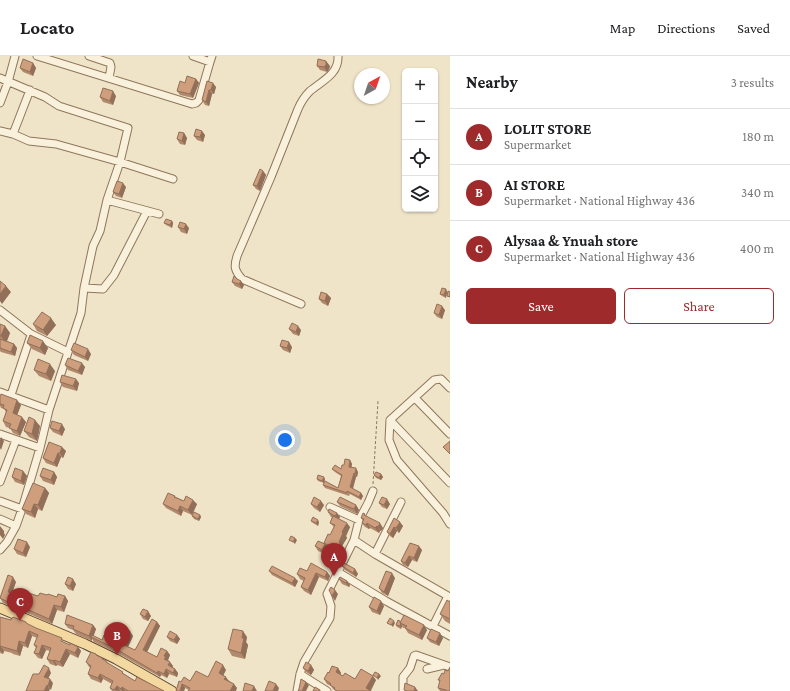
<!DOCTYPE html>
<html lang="en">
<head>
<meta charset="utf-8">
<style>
	:root { --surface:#fff; --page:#f6f6f6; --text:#202124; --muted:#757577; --line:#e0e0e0; --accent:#9e2a2b }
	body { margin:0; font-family:"Crimson Pro",serif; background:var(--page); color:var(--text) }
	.controls { position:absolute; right:12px; top:12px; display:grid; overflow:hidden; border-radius:6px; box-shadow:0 1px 3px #0004 }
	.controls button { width:36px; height:36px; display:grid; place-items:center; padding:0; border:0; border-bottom:1px solid var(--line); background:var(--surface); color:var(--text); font:20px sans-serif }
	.compass { position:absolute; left:354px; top:12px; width:36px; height:36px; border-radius:50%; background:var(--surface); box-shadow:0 1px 3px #0004; rotate:40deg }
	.you { position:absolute; left:285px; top:384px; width:14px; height:14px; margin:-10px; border:3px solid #fff; border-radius:50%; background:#1a73e8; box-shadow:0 0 0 6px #1a73e833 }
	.badge { display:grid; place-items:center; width:26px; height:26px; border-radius:50%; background:var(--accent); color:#fff; font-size:13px; font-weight:700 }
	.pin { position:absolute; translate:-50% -33px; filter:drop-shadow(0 1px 2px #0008) }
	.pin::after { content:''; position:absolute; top:21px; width:14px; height:12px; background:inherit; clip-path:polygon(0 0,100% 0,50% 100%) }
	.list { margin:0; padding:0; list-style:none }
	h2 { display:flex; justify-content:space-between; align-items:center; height:52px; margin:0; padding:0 16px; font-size:17px }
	h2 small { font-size:13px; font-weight:400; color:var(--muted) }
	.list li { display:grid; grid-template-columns:26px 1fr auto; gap:12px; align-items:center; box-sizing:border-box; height:56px; padding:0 16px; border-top:1px solid var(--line) }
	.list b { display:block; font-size:15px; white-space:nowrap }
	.list p { margin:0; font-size:13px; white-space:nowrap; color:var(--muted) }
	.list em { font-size:13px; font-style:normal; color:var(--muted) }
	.actions { display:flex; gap:8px; padding:12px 16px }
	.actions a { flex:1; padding:9px 0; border:1px solid var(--accent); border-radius:6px; text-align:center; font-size:14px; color:var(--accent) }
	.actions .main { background:var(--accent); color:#fff }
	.icon { flex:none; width:22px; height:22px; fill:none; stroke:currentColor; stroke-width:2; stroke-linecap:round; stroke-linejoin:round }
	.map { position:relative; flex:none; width:450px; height:635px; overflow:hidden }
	header { display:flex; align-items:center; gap:24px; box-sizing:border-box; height:56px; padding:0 20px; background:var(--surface); border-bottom:1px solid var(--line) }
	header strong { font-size:19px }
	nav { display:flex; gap:22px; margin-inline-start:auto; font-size:14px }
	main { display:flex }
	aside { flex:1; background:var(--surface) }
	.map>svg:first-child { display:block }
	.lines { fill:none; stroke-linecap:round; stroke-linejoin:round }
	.minor-casing { stroke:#8d765c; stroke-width:9 }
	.major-casing { stroke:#5b4430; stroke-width:11 }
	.path { stroke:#8d765c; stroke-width:1; stroke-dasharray:3 2; stroke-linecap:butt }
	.minor { stroke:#faf1dc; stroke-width:7 }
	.major { stroke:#f3d9a0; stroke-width:9 }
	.wall { fill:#b2896c }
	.shaded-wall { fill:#916f58 }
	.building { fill:#cf9f7d; stroke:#916f58 }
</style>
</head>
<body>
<header>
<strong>Locato</strong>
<nav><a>Map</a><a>Directions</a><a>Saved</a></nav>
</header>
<main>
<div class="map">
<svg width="450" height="635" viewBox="0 0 450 635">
	<rect width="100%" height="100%" fill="#f0e4c8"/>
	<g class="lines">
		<defs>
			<path id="minor" d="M37,0L192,48L196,47L199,44L210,6
				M89,0L110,7L111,11L109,22
				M193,0L210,6L212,0
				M0,22L45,41L59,50L128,72L120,106L107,144L100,175L93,190L84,232L81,257L49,354L40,392L22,453L16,470L7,486L0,494
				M0,47L8,26L15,0
				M0,75L13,78L29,85L56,88L120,106L173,123
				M13,78L30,34
				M107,144L159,158
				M84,232L103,233L114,219L147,155
				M301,248L242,223C234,214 234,210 237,200L271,121L298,53C301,46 305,40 310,35C322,25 339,18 338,0
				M0,254L31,278L68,296
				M450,332L441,323L434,324L390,364L389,384L397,404L443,457L450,468
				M0,336L49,354
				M11,339L31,279
				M415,342L450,378
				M390,364L450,427
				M0,378L40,392
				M0,426L16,384
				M0,445L22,453
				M0,463L16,470
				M359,464L368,447L373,435
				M354,484L375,498L448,540L433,570
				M375,498L401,446
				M338,516L386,545L450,580
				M427,613L444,609
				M300,618L327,635
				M297,635L300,618L304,606L330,562L331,550L327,538L354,484L359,464L330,451
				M403,635V621L410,612L414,600L416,599L450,611"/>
			<path id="major" d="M0,552L85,588L116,603L172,635"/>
		</defs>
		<use href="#minor" class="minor-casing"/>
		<use href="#major" class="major-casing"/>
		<path class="path" d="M373,428L378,345"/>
		<use href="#minor" class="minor"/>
		<use href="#major" class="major"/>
	</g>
	<path class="wall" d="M33,7L36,12L33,20L23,16L20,12Z
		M317,10H330L329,13L327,16L320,14Z
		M196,23L199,27L193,42L180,39L177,35L185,27Z
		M207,25L216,31L214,38H212L209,50L205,49L202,44Z
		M116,40L113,49L103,46L100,41Z
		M184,77L187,82L185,89L180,88L177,83Z
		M205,79L203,86L197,84L194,80Z
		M263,115L266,119L260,135L256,133L253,129Z
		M126,131L122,142L116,140L113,136Z
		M172,165L173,167L172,172L166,169L164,167Z
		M178,171L189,172L187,178L181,176Z
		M232,226L244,229L242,233L235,230Z
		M446,233L447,236L446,242L442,240L440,238Z
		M327,238L331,242L328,250L322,247L319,243Z
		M445,254L442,263L437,261L434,257Z
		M0,268L5,270L10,277L7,285L14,288L17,292L15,300L1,296L0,295Z
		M33,268L56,269L47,280L37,275Z
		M289,273L301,274L299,280L293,278Z
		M27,287L48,292L45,299L32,293Z
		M280,290L292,291L290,297L283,294Z
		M71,294L91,298L88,305L74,299Z
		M65,309L85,311L82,319L68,314Z
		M34,314L55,315L51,325L39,320Z
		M60,326L79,327L77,335L63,331Z
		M0,340L21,349L17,359L26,366L20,380L13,377L10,372L6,371L3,365L6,356L4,353L1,352L0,350Z
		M40,370L37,385L29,381L24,375Z
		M50,372L65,373L62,380L53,376Z
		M49,386L66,395L63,402L61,401L57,411L46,407L43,402Z
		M350,404L352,408L351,411L358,416L357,421H356L353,433L361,437L363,440L361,444L350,438L349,440L325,432L323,429L338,432L341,420L335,416L332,413H341Z
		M23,415L27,420L24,429L15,426L12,421Z
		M54,416L57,421L54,429L43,425L40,420Z
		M381,418L383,421L381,424L376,422L374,419Z
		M317,423H325L324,427L318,425Z
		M45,432L49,437L42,455L38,453L35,462L26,458L22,453Z
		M175,440L176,441L184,445L197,448L192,459L183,455L181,460L166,452L163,448Z
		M347,444L348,446L356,449L359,454L357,458L340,450L337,446Z
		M379,447L390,448L387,453L382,451Z
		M311,448L324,449L320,456L314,452Z
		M328,456L337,457L340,461L339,463L350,471L346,480L347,482L342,490L343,491L340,498L327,491L324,487L330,479L334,471L330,467L332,461H331Z
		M365,458L366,460L383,472L381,475H380L379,477L370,472L369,473L365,471L362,467L363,465L361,462Z
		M200,459L201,461L199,465L194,463L192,460Z
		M394,462L403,470L399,477L397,475L393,482L390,480L387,476Z
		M311,465L319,466L318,470L313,467Z
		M325,488L328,493L325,498L318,495L315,490Z
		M30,491L26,501L17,498L14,493Z
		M408,491L422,494L417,506L412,504L408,511L403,509L401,505Z
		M342,510L355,513L358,518L356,521L345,514Z
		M269,515L298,525L295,531L272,519Z
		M307,515L327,516L330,520L328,525L319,521L311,539L304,535L301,531L304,525L300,523L297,518Z
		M395,522L388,540L382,537L379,532Z
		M339,523L347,525L350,529L349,531L342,528Z
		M16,526L12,537L13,538L16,542L13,551L3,547L0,542Z
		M65,528H76L73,535L68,533Z
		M47,539L57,541L65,540L68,545L64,556L57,554L52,568L23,555L20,550L38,540Z
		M450,546V568L445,565L440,558Z
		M384,550L380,559L372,556L369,551Z
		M140,558L151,560L148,565L143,563Z
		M0,561L27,568L65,587L70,589L78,591L81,595L78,602L70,598L63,611L57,609L56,610L50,608L47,603L50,595L46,594L42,603L38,602L34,597L36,592L34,589L37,582L32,580L28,592L23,590L20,600L13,598L12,597L4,595L3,598L0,597Z
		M398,564L427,574L422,584L408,577L405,572H403L402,570L401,573L397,571L396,569Z
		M157,566L160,570L147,596L157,601L167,595L170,599L168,604L173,610L172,611L175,613L178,617L177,621L169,618L167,622L161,619L160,621L119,598L94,586L92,583V585L76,578L73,574L68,572L65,568L93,569L96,573L93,580L102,584L107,580L118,583L124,579L133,580L128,591L135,594Z
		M177,579L180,583L177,588L170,585L167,581Z
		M247,581L246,586L248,589L245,603L232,600L228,593Z
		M427,582H443L439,590L430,586Z
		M96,598L97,600L102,602L103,604L106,605L108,607L135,625L164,635H112L110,632L112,628L103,623L101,627L91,623L88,618L91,612L89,611L86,606Z
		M311,609L314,614L311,619L306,616L303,612Z
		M338,612L341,617L340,618L343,620L355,623L376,624L371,635H336L333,633L331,630L327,628L324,623L329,617Z
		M226,614L223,619L237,632L189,634L185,632L184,635L181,626L190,625L208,621Z
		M448,615L450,635H440L438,632L440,625L438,624Z"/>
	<path class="shaded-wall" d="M326,5L330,10L329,13L327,16L324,11Z
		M33,7L36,12L33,20L30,16Z
		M196,23L199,27L193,42L190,38Z
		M213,27L216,31L214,38L211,34Z
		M209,34L212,38L209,50L206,46Z
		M113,35L116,40L113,49L110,45Z
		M202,75L205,79L203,86L200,81Z
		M184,77L187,82L185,89L182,85Z
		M263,115L266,119L260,135L257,130Z
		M123,127L126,131L122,142L119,138Z
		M172,165L173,167L172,172L170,169Z
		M186,168L189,172L187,178L184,173Z
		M241,225L244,229L242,233L239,228Z
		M6,230L11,236L2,248L0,245V238Z
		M446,233L447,236L446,242L444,239Z
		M327,238L331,242L328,250L325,245Z
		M442,250L445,254L442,263L439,259Z
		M51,262L56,269L47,280L43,274Z
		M5,270L10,277L6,287L1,280Z
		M298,270L301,274L299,280L296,276Z
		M43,285L48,292L45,299L40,292Z
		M289,286L292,291L290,297L287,292Z
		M14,288L17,292L15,300L11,296Z
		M88,293L91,298L88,305L85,301Z
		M82,307L85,311L82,319L78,315Z
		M50,308L55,315L51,325L46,318Z
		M76,323L79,327L77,335L73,330Z
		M17,344L21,349L16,362L13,357Z
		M22,361L26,366L20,380L17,375Z
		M35,364L40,370L37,385L32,378Z
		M62,368L65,373L62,380L59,375Z
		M1,381L4,385L1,394L0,392V384Z
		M62,391L66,395L63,402L60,397Z
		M58,397L61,401L57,411L54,407Z
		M350,404L352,408L351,414L349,411Z
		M356,412L358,416L357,421L355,418Z
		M23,415L27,420L24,429L21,425Z
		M54,416L57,421L54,429L51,424Z
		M354,417L356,421L352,435L350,431Z
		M381,418L383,421L381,424L379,422Z
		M324,421L325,423L324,427L322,425Z
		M45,432L49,437L42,455L38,449Z
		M361,437L363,440L361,444L359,441Z
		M387,443L390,448L387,453L384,449Z
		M193,444L197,448L192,459L188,454Z
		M321,445L324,449L320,456L317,451Z
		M34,448L38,453L35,462L31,456Z
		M356,449L359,454L357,458L354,453Z
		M180,450L183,455L181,460L178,455Z
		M337,457L340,461L338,464L335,460Z
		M200,459L201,461L199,465L198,463Z
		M318,464L319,466L318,470L316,467Z
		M400,466L403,470L399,477L396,472Z
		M347,467L350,471L346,480L347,482L342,490L343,491L340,498L337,494L342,476Z
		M367,467L370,472L369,473L366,469Z
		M380,467L383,472L381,475L378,471Z
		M0,470L4,475V477L5,479L3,483L0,479Z
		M377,470L380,475L379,477L375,472Z
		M394,471L397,475L393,482L390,478Z
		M295,482L297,484L295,488L293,486Z
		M27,486L30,491L26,501L23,497Z
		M325,488L328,493L325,498L322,494Z
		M419,490L422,494L417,506L414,502Z
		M409,500L412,504L408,511L405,507Z
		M355,513L358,518L356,521L353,517Z
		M327,516L330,520L328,525L325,521Z
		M316,517L319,521L311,539L308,534Z
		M392,517L395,522L388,540L384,536Z
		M13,521L16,526L11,540L8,536Z
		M295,522L298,525L295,531L292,527Z
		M73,523L76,528L73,535L70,530Z
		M347,525L350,529L349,531L346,527Z
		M335,534L338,538L335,545L332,540Z
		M13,538L16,542L13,551L10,547Z
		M65,540L68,545L64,556L61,551Z
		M381,545L384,550L380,559L377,555Z
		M54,549L57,554L52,568L49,563Z
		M148,555L151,560L148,565L145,561Z
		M394,565L395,567L393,571L391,569Z
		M157,566L160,570L146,598L143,594Z
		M401,568L402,570L401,573L400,570Z
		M93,569L96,573L93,582L91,581L92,583V585L89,580Z
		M424,569L427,574L422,584L419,579Z
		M29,575L32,580L28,592L25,587Z
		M130,575L133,580L127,593L124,589Z
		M243,575L247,581L246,586L248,589L245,603L241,597L242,582Z
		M440,577L443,582L439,590L436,586Z
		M177,579L180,583L177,588L174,584Z
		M19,585L23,590L20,600L17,595Z
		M42,589L46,594L42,603L39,598Z
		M0,590L4,595L3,598L0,594Z
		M78,591L81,595L78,602L75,597Z
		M66,593L70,598L63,611L60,606Z
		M167,595L170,599L168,604L169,605L164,603V600Z
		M54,604L57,609L56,610L53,605Z
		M170,606L173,610L171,614L168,609Z
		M223,609L226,614L222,622L219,617Z
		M311,609L314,614L311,619L308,615Z
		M49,612L51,617L47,625L44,621Z
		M338,612L341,617L339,620L336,616Z
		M166,613L169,618L167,622L164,618Z
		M175,613L178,617L177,621L173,617Z
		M158,615L161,619L160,621L157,617Z
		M100,618L103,623L101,627L98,622Z
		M379,618L381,620L378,624L377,622Z
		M373,620L376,624L370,635L366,632Z
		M226,621L229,626L224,623Z
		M50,623L53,627L51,634L48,630Z
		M306,626L309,629L306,635H302Z
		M182,628L185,632L184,635H180Z
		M234,628L237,632L236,635H230Z
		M276,628L279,632L278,635H273Z
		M47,629L50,633L49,635H44Z
		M117,630L120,635L114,634Z
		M254,630L257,635H252Z
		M122,631L125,635H122L121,633Z
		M415,631L418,635H414Z"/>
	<path class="building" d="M23,3L33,7L30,16L20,12Z
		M318,3L326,5V9L324,11L317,10Z
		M187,20L196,23L190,38L177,35L180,25L185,27Z
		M207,25L213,27L211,34H209L206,46L202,44Z
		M103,32L113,35L110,45L100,41Z
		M196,73L202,75L200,81L194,80Z
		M179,76L184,77L182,85L177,83Z
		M260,113L263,115L257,130L253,129Z
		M117,125L123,127L119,138L113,136Z
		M166,163L172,165L170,169L164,167Z
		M180,166L186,168L184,173L178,171Z
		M234,220L237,223L241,225L239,228L232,226Z
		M0,225L6,230L0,238Z
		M442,232L446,233L444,239L440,238Z
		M448,235L450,236V241L447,240Z
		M321,236L327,238L325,245L319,243Z
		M437,248L442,250L439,259L434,257Z
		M42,256L51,262L43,274L33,268Z
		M292,267L298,270L296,276L289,273Z
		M0,268L5,270L1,280H0Z
		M30,279L43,285L40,292L27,287Z
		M0,283L14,288L11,296L0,292Z
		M282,284L289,286L287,292L280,290Z
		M74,287L88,293L85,301L71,294Z
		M68,302L82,307L78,315L65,309Z
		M38,303L50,308L46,318L34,314Z
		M62,319L76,323L73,330L60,326Z
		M1,338L17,344L13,357L22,361L17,375L9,372L11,368L3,365L7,354L3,352L4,349L0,348V340Z
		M29,361L35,364L32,378L24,375Z
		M52,365L62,368L59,375L50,372Z
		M450,385V398L443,391Z
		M49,386L62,391L60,397H58L54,407L43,402Z
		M345,403L350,404L349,411L356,412L355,418L354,417L350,431L361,437L359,441L347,435V437L323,429L325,425L338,432L342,419L332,413L335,409L341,413L342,409H344Z
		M15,412L23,415L21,425L12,421Z
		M43,412L54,416L51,424L40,420Z
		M376,416L381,418L379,422L374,419Z
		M318,419L324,421L322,425L317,423Z
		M33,427L45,432L38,449L34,448L31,456L22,453Z
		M168,437L175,440L174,441L184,445L186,440L193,444L188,454L180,450L178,455L163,448Z
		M314,441L321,445L317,451L311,448Z
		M340,441L356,449L354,453L337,446Z
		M382,441L387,443L384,449L379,447Z
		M329,453L337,457L335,460L328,456Z
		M194,456L200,459L198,463L192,460Z
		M363,457L365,458L364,459L380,467L378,471L377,470L375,472L367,467L366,469L362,467L364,463L361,462Z
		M333,460L347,467L342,476L343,477L339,486L340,487L337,494L324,487L328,478L330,479L335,469L330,467Z
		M313,461L318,464L316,467L311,465Z
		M394,462L400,466L396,472L394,471L390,478L387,476Z
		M291,480L295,482L293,486L289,484Z
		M18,483L27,486L23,497L14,493Z
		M318,485L325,488L322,494L315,490Z
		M410,487L419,490L414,502L409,500L405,507L401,505Z
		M311,507L327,516L325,521L316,517L308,534L301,531L305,522L297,518L300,512L307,515Z
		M344,507L355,513L353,517L342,510Z
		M272,510L295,522L292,527L269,515Z
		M386,515L392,517L384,536L379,532Z
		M8,519L13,521L8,536L13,538L10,547L0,542Z
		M68,521L73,523L70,530L65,528Z
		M340,521L347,525L346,527L339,523Z
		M331,531L335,534L332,540L329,534Z
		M25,536L38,540L40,537L47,539L48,538L57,541L58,538L65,540L61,551L54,549L49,563L20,550Z
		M374,541L381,545L377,555L369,551Z
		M447,544L450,546V563L440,558Z
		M143,553L148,555L145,561L140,558Z
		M67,559L93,569L89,580L73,573L74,570L65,568Z
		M404,559L424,569L419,579L405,572L407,570L400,567Z
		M0,561L11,564L13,561L26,566V567L36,572L62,582L61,585L70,589V587L78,591L75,597L66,593L60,606L54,604L53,605L47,603L51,592L42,589L39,598L34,597L37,590L34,589L38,579L29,575L25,587L19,585L17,595L10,593L0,590V591Z
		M390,562L394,565L391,569L387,567Z
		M152,563L157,566L143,594L157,601L161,592L167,595L164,600L166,601L164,603L170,606L168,609L175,613L173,617L166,613L164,618L158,615L157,617L116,593L91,581L92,579L102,584L104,579L107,580L108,578L118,583L120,577L124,579L126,573L130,575L124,589L135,594Z
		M398,564L401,566L400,567H401L400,570L396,569Z
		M233,573L243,575L242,582H244L241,597L228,593Z
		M431,573L440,577L436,586L427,582Z
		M170,575L177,579L174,584L167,581Z
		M91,596L96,598V599L102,602V603L106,605V606L123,616L122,617L135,625L137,621L164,635H128L122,631L121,633L117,630L114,634L110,632L113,625L100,618L98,622L88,618L91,610L86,606Z
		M216,605L223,609L219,617L226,621L224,623L234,628L230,635H188L190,632L182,628L180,635H176L179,625L181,626L184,621L190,625L196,615L208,621Z
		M306,606L311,609L308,615L303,612Z
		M44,609L49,612L44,621L50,623L48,630L47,629L44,635H26L33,618H39Z
		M332,610L338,612L336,616L343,620L345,617L355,623L361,613L373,620L366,632L371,635H337L334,633L335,632L330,629L331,628L324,623L328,616L329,617Z
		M450,611V635H446V634L438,632L440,624H438L442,617L444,618L445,614L448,615Z
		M375,616L379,618L377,622L373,619Z
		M301,623L306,626L302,635H298L299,633Z
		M269,625L276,628L273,635H265Z
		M245,627L254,630L252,635H243Z
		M405,627L415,631L414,635H407L404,634Z
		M315,631L320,634V635H313Z"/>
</svg>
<div class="controls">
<button>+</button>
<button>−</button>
<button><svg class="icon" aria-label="locate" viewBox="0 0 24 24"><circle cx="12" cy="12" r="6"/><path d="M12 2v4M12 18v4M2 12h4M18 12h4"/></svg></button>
<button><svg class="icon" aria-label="layers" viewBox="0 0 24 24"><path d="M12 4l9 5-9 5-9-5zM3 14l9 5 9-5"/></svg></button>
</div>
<svg class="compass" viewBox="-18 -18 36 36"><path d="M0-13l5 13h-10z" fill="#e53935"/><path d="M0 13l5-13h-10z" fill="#757577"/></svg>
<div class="you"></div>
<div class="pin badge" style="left:334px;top:520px">A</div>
<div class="pin badge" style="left:117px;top:599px">B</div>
<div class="pin badge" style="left:20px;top:565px">C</div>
</div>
<aside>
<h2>Nearby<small>3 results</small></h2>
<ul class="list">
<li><span class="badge">A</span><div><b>LOLIT STORE</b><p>Supermarket</p></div><em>180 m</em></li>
<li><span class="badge">B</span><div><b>AI STORE</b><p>Supermarket · National Highway 436</p></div><em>340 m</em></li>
<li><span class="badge">C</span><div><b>Alysaa &amp; Ynuah store</b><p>Supermarket · National Highway 436</p></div><em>400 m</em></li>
</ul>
<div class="actions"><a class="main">Save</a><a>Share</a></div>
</aside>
</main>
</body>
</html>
